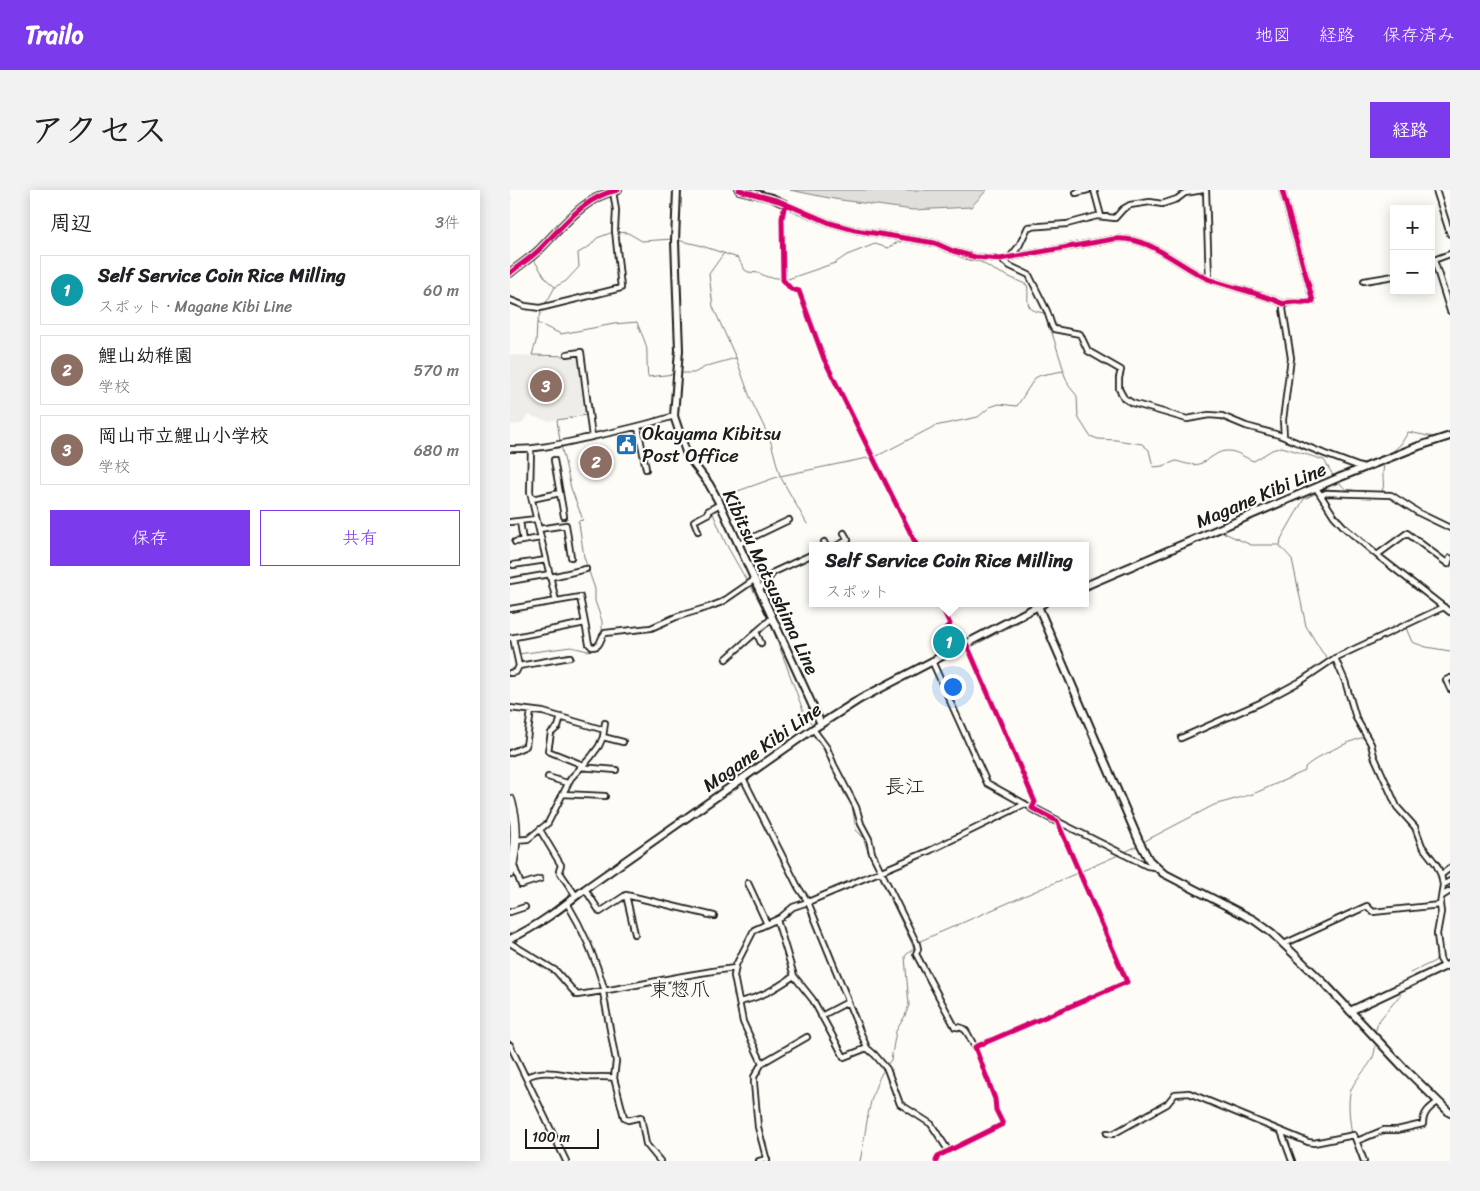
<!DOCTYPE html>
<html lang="ja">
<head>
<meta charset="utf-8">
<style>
	:root { --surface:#fff; --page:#f2f2f2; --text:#202124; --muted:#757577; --line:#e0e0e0; --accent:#7c3aed }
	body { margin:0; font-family:Sriracha,"Klee One",sans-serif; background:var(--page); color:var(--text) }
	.controls { position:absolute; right:15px; top:15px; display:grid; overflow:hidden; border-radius:0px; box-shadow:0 2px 12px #0003 }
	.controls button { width:45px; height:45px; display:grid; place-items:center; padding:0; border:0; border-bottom:1px solid var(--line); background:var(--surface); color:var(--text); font:25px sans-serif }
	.scale { position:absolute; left:15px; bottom:12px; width:74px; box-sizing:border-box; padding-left:5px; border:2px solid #1c1c1c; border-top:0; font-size:14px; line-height:18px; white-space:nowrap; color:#1c1c1c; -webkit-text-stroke:4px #fdfcf7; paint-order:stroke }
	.you { position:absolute; left:442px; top:496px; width:18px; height:18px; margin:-12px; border:4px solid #fff; border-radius:50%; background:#1a73e8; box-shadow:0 0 0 8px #1a73e833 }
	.badge { display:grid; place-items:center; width:32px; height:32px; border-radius:50%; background:var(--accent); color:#fff; font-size:16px; font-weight:700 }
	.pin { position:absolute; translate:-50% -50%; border:2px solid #fff; box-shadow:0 1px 5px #0006 }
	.popup { position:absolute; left:299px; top:352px; width:280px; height:65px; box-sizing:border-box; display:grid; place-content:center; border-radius:0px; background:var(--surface); filter:drop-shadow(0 1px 4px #0005); font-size:16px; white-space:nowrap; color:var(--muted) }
	.popup b { font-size:19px; color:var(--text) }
	.popup::after { content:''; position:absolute; left:50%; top:100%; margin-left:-10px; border:10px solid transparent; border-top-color:var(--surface) }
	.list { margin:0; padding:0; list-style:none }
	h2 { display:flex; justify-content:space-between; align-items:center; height:65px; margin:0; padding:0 20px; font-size:21px }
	h2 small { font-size:16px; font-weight:400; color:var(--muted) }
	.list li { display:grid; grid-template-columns:32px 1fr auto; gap:15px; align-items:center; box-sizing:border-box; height:70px; margin:0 10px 10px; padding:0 10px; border:1px solid var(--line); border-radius:0px }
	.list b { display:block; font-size:19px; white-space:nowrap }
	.list p { margin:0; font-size:16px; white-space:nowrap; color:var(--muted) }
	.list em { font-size:16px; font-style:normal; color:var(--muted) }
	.actions { display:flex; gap:10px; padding:15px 20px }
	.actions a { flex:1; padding:11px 0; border:1px solid var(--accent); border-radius:0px; text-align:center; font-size:18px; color:var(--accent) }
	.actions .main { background:var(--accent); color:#fff }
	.map { position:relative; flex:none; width:940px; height:971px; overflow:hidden; border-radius:0px }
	header { display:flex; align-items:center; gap:30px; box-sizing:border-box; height:70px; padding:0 25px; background:var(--accent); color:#fff }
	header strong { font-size:24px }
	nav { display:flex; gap:28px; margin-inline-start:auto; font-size:18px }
	.intro { display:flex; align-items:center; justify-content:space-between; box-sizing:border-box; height:120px; padding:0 30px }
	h1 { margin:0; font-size:35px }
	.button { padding:12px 22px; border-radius:0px; background:var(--accent); color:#fff; font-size:18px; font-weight:700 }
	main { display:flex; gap:30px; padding:0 30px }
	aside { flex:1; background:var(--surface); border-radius:0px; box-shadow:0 2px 12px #0003 }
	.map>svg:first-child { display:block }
	.built { fill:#eeede9 }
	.green { fill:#e0dfdb; stroke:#7e7e7c }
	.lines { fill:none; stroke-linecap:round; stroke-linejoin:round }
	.stream { stroke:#797876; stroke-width:1 }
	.street-casing { stroke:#1c1c1c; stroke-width:8 }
	.secondary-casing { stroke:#1c1c1c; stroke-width:10 }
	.highway-casing { stroke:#1c1c1c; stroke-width:12 }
	.street { stroke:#fdfcf7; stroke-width:4.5 }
	.secondary { stroke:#fdfcf7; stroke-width:6 }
	.highway { stroke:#fdfcf7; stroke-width:9 }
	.cycleway-casing { stroke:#fdfcf7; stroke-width:8 }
	.cycleway { stroke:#d6006c; stroke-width:5 }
	.labels { text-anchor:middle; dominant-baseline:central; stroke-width:4.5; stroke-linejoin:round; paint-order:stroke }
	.poi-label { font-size:19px; fill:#1c1c1c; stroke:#fdfcf7; text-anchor:start }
	.street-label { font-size:19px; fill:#1c1c1c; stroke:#fdfcf7 }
	.neighbourhood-label { font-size:20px; fill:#1c1c1c; stroke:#fdfcf7 }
</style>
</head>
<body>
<header>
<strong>Trailo</strong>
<nav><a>地図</a><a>経路</a><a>保存済み</a></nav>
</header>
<div class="intro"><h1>アクセス</h1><a class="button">経路</a></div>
<main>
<aside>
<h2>周辺<small>3件</small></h2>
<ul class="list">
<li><span class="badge" style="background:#0f9aa8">1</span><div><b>Self Service Coin Rice Milling</b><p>スポット · Magane Kibi Line</p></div><em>60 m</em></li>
<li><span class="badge" style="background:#8d6e63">2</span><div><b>鯉山幼稚園</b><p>学校</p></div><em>570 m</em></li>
<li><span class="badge" style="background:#8d6e63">3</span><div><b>岡山市立鯉山小学校</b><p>学校</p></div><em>680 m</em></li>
</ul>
<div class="actions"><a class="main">保存</a><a>共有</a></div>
</aside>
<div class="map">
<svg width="940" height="971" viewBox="0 0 940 971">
	<rect width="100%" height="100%" fill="#fdfcf7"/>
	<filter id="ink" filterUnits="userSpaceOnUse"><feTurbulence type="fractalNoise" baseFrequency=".02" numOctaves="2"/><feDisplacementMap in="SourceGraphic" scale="10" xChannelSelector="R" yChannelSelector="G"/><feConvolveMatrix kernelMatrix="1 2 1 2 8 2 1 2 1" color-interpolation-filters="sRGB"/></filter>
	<g filter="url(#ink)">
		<path class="built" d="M0,165L57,167L68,166L74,224L38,231L18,225L11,234L0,235Z"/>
		<path class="green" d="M280,0H477L461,17L403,20L324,9Z"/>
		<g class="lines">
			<path class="stream" d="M0,8V11
				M107,42L118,43L132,51L163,49
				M167,50L189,55L228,68L235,80L238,82L249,83L257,87L278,89L325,73L337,65L365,54L378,58L388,52L399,51
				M403,52L425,57L458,70L471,72L482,79L517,95C520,103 514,115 523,120C526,122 532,122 536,124L554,181
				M214,63L199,84L203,117L226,168L241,210L260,249L270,286L297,334
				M21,70H24L36,89L45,97L56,91L69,77L68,63L80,56L87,48L103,42
				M33,115L38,110L45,97
				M32,118L27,133L51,144L104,134L127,132C130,142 137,152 137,163C137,171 137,179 138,187L164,184
				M27,133L26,152L22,165L57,166
				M68,165L71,177
				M171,183H184L197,176L226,168
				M50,251L47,230L76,225L72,184
				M51,255L61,298L73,330L68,331L69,333L74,367L85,399V411L92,431V444
				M879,265L891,254L898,242L924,247L940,242
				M827,290L835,299L854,302
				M810,301L815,299L838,301
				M868,302L872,301C876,293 870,285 875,273
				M807,303L794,309L771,349L770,356L782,369L796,436L812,462L825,476L835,499
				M214,314L228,301L270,286L367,266L425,236L468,227L480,217L489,214L507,216L525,188L531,185L553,181L559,196L567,206L568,227L580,246L588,249L606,250L632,254L639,260L643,277L653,276L666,271C674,273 681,276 689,274C699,271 707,260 718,261C728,261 736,269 744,271L762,260L772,257L814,270L824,287
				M208,318L203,321L204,326L216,354L238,393
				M241,396L261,434L294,523L302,534
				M575,402L585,396L712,342L741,355H769
				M542,415L546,413
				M8,464L61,457L78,461L83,459
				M828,470L896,438L902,452L916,457L940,461
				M424,474L457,459L515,429
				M845,531L859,557L862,569L884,617L904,642
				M312,556L335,605L342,615L346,640L353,647L358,662L367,681
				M633,652L704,615L743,604L795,581V577C809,565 837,552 854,547
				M910,657L926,679L930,690L925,749
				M615,662L627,656
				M369,685L404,758L396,765L395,767L399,815L395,826L386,841L381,870L377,875
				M934,699L940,697
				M408,752L611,664
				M900,783L925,771L928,765
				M866,840L868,832L891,804
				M842,944C840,934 837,910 841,900C847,884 866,874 865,856
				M844,950L850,971
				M350,971C357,941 357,905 375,878"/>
			<defs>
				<path id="street" d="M584,0L591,26
					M696,0L699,89
					M926,0L940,44
					M566,3L578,0
					M275,14L320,33L345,40L425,53L443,61L465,67L490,69L604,49C639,45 668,76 698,89C723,98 750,103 774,114C781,110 794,114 803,111L772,0
					M501,66L509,56L518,37L557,34L587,26L605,28L613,19L620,15L640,12L652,14L667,9L675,3L693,0
					M490,69L500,76L519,85L537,121L542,136L544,139L570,144L578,161L611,180L609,188V199L614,208L622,213L677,229L699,225L712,226L736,236L769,245L815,264L853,278
					M924,70L940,121
					M921,71L940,64
					M854,91L884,86
					M0,110L15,116L30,118L111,98L105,40L106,20L103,1
					M774,114L773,119L781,168L773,230L774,247
					M57,164L71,162L82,247
					M128,237L136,279
					M0,259C28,260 54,253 81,247C109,241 136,235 164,226
					M21,259L20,302L46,411
					M44,270L54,326
					M806,298L824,326L835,338L867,365L940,422
					M811,305L816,303L881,305L909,323L940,338
					M22,309L50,303
					M10,331L13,351
					M0,332L26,329
					M29,339L56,335L61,367
					M188,341L184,331L199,323L198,321L210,314
					M5,352L31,348
					M314,352L316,356
					M229,354L279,330
					M326,356L338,350L334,343
					M867,365L897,343L938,374L940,368
					M3,375L36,370
					M41,387L76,379
					M0,391L40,384
					M249,400L264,382L303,364
					M0,419L70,407L75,433L0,448
					M75,433L79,454L82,457C92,457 89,449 95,443L141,438L166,427L199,417L212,412L244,390
					M246,442L251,453
					M825,468L835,491L846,528L861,554L864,566L887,617L905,637L912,656L926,674L931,685L933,695L930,715L931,722L927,744L930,769L935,777
					M216,469L262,428
					M422,471L477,593L522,618
					M9,476L60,467
					M0,483L6,482L9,476L3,448
					M940,488L936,490L940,499
					M0,518L33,522L91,539
					M51,527L48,537L41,543L38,561L73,575
					M303,539L317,558L324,575L346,617L351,634L359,649L362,663L407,754L408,759L406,764L445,837C458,836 458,847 465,857
					M93,547L113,552
					M671,548L750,513L791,491L825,468L934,417
					M0,563L16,556L21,521
					M70,577L106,580
					M38,587L57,593
					M233,588L288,697L298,712L337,808L338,812L311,826
					M52,604L95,606
					M547,631L637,676L645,677
					M30,640L51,675L49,681L66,706
					M5,650L18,649L38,633L61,588L81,567L89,556L93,547L95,533
					M4,676L11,695L30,689
					M931,685L940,678
					M238,693L257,734
					M933,695L940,691
					M75,699L90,722L116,705L204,726
					M116,705L125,744
					M932,706L940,701
					M57,713C74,741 86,770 95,801
					M0,722L15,717
					M267,730L284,786L303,810L334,867L357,858L365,865L377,879L390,914L421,934L438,960
					M0,753L46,781L67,805C120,798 172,784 225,778
					M774,754L857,716L863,722L930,715
					M229,812C252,807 265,799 284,786
					M338,812L357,858
					M0,855L56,971
					M252,873L297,847
					M16,887C37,878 51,885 73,887C83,888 94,886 104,888L106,871L93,802
					M104,888L114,927L118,930L131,927L136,954L150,971
					M771,941L782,971
					M597,943L603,944L657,914L665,904L679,903L798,952L804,953L844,945L854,971
					M847,951L874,940H887L913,934C913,923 919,918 928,912
					M249,971L257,969
					M257,971L248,937L244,893V887L252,873L233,832L224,786L226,775L244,740L270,728L283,717L298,712L419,661L515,614"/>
				<path id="secondary" d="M167,0L165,51L169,160L164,226L177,265L199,294L210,314L311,534
					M229,0L262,8L275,14
					M0,83C9,75 21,68 30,59C53,36 75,6 108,0
					M575,396L828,288L909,256L940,246
					M528,416L629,651L639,670L653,683L744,730L762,743L814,793L893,877L940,923
					M522,618L547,631
					M0,749C28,736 51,718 75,699L303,539L350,509L534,413
					M840,821L940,774"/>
				<path id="highway" d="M0,610C8,634 6,659 0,683"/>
			</defs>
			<use href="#street" class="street-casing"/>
			<use href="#secondary" class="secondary-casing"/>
			<use href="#highway" class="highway-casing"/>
			<use href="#street" class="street"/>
			<use href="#secondary" class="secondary"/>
			<use href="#highway" class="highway"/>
			<defs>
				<path id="cycleway" d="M229,0L269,11L320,33L345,40L425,53L443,61L465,67L490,69L604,49C639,45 668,76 698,89C723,98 750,103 774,114C781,110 794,114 803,111L772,0
					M275,14L272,28L273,90L281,99L289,101L314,169L407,356
					M0,83C9,75 21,68 30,59C53,36 75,6 108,0
					M426,971L428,966L493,934L486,920L485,909L465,857L617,792L547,631L522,618L525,612L457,455L446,460L436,438L440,434L430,413"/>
			</defs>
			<use href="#cycleway" class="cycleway-casing"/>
			<use href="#cycleway" class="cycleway"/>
		</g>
	</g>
	<defs>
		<symbol id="civic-square" viewBox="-11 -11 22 22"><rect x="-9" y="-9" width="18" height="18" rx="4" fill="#1f6fb2" stroke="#fdfcf7"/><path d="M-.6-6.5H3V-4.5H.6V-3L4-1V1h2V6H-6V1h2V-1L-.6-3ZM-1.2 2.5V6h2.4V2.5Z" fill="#fff"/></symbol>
	</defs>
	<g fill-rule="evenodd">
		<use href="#civic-square" x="104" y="242" width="25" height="25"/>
	</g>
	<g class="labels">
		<g class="poi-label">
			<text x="132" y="243">Okayama Kibitsu<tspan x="132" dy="22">Post Office</tspan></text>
		</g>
		<g class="street-label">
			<text transform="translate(751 305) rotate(-23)">Magane Kibi Line</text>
			<text transform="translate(261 392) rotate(65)">Kibitsu Matsushima Line</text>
			<text transform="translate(252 557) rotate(-35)">Magane Kibi Line</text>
		</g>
		<g class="neighbourhood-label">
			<text x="395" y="596">長江</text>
			<text x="170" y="799">東惣爪</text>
		</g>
	</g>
</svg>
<div class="controls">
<button>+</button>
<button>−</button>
</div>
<div class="scale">100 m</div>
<div class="you"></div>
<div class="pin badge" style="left:439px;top:452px;background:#0f9aa8">1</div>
<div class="popup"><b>Self Service Coin Rice Milling</b>スポット</div>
<div class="pin badge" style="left:86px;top:272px;background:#8d6e63">2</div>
<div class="pin badge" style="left:36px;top:196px;background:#8d6e63">3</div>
</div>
</main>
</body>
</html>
